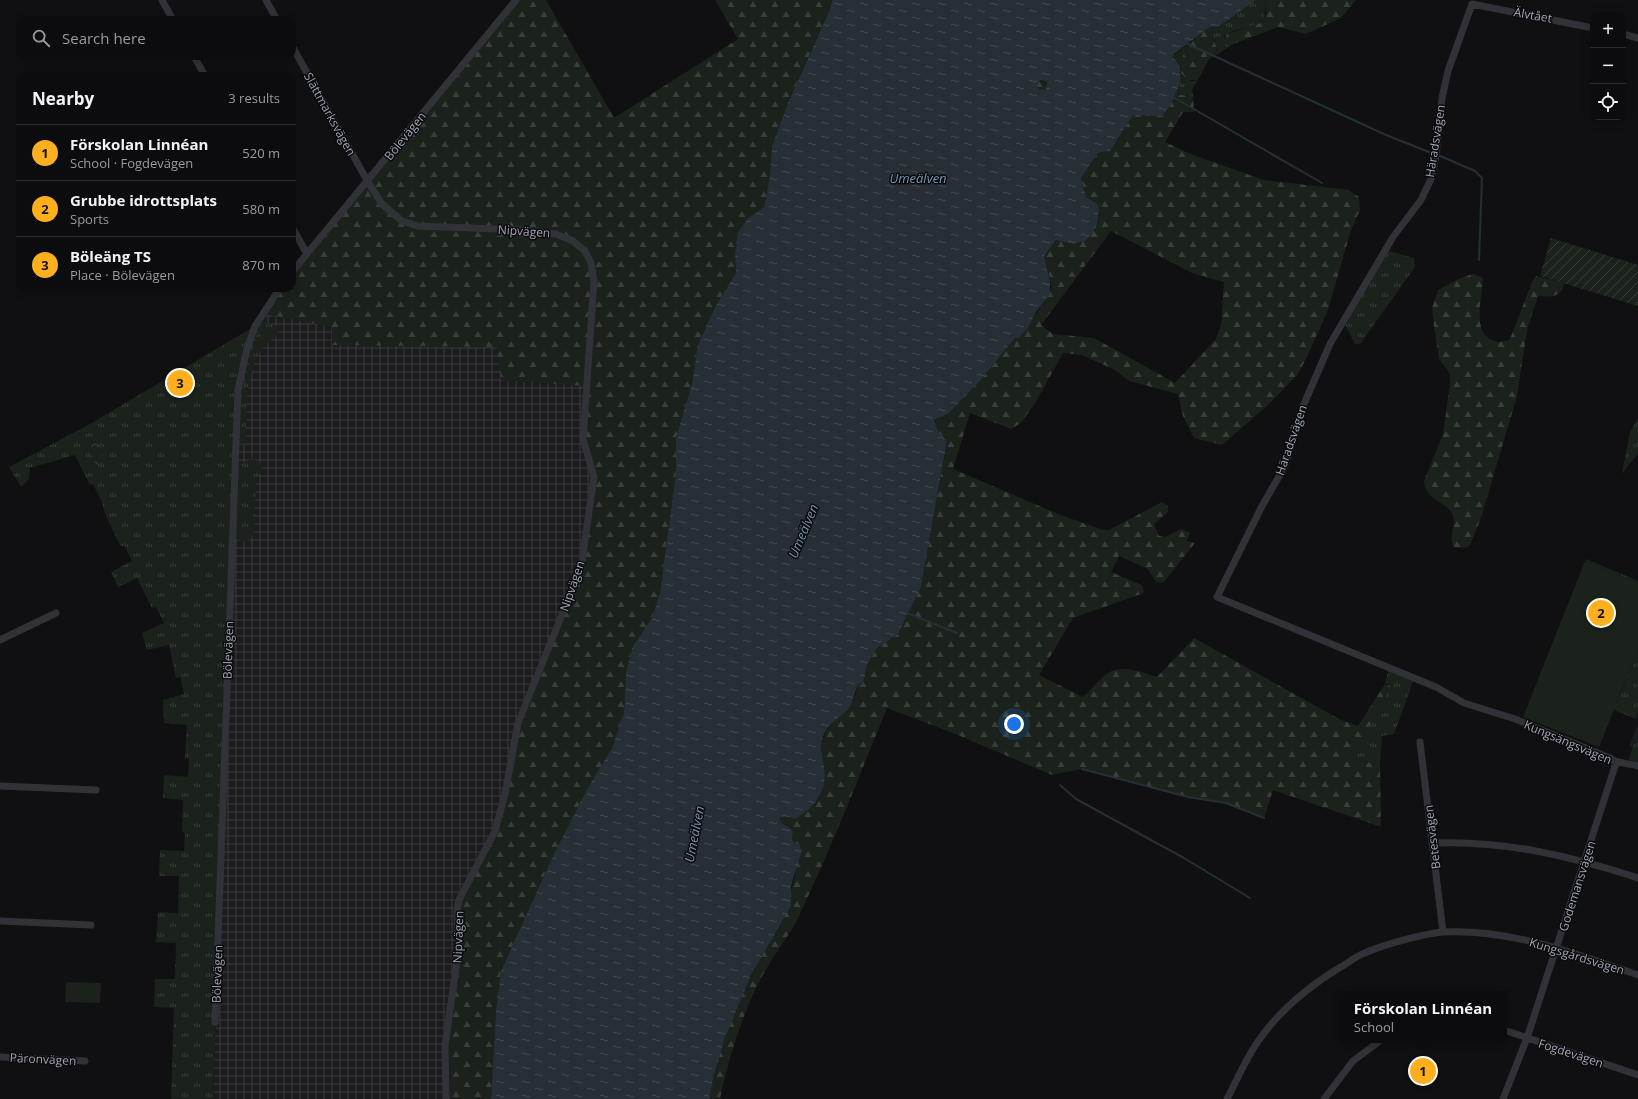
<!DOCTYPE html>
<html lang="en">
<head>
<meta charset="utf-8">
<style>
	:root { --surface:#0c0c0e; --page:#1a1a1c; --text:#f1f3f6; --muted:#9a9b9e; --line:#2c2c2e; --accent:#fdaf1d }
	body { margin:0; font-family:"Open Sans",sans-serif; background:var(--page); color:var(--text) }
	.controls { position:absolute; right:12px; top:12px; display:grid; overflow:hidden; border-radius:8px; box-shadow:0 2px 10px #0003 }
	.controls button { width:36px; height:36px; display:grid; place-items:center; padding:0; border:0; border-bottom:1px solid var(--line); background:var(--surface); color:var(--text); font:20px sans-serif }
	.you { position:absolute; left:1014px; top:724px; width:14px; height:14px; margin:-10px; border:3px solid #fff; border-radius:50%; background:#1a73e8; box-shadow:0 0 0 6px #1a73e833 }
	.badge { display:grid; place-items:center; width:26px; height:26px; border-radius:50%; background:var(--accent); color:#111; font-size:13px; font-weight:700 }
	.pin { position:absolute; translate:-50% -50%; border:2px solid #fff; box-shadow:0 1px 4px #0006 }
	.popup { position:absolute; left:1339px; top:991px; width:168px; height:52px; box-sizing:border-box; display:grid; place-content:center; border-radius:8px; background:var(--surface); filter:drop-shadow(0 1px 3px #0005); font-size:13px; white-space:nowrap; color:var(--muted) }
	.popup b { font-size:15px; color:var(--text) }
	.popup::after { content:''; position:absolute; left:50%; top:100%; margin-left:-8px; border:8px solid transparent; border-top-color:var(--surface) }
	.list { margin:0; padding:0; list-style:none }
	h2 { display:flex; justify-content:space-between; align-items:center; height:52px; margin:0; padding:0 16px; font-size:17px }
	h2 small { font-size:13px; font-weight:400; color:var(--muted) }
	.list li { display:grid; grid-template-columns:26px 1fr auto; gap:12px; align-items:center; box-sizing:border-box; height:56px; padding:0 16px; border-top:1px solid var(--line) }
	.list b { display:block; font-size:15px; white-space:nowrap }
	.list p { margin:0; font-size:13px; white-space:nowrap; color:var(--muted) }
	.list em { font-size:13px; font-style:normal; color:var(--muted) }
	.icon { flex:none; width:22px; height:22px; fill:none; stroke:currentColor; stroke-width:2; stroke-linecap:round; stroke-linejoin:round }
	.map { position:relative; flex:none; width:1638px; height:1099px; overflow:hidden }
	.search { position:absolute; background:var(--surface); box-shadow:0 2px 10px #0003; left:16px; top:16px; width:280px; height:44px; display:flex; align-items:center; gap:10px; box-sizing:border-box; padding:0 14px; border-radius:12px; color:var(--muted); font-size:15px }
	.panel { position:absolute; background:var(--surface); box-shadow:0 2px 10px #0003; left:16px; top:72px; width:280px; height:220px; border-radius:12px }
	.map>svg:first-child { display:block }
	.built { fill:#1c1c1f }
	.industrial { fill:url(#industrial-grid) }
	.grass { fill:url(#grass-tufts) }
	.forest { fill:url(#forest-firs); fill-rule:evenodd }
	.park { fill:url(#park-crowns) }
	.garden { fill:url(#garden-furrows) }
	.pitch { fill:#1a221b }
	.water { fill:url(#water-ripples); fill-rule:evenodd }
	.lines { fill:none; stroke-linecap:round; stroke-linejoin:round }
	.stream { stroke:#262f36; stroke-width:2 }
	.minor { stroke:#313237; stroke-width:7 }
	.labels { text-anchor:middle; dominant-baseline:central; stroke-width:3; stroke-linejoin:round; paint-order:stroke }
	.street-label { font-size:12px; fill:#a0a6b4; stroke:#0b0b0d }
	.water-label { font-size:13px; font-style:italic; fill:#7496b2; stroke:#0b0b0d }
</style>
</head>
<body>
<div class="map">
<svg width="1638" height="1099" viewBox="0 0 1638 1099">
	<defs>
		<pattern id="industrial-grid" width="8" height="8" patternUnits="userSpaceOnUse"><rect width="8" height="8" fill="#1c1c1f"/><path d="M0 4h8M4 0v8" fill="none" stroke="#3a3a3d"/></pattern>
		<pattern id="grass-tufts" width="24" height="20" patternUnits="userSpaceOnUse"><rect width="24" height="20" fill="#1a221b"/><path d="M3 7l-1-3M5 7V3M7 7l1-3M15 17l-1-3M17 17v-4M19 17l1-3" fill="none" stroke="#383f3a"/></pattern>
		<pattern id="forest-firs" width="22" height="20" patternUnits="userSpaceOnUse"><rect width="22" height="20" fill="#1a221b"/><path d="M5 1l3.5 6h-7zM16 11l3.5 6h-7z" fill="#383f3a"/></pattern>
		<pattern id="park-crowns" width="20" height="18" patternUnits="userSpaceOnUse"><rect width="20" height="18" fill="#1a221b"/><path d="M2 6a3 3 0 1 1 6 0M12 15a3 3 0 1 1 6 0" fill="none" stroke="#383f3a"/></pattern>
		<pattern id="garden-furrows" width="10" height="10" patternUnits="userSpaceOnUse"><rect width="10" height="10" fill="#1a221b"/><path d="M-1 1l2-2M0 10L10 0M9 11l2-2" fill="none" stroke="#383f3a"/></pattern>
		<pattern id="water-ripples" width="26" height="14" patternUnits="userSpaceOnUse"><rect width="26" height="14" fill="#262f36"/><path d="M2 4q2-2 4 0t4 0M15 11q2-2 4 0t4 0" fill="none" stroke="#424a51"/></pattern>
	</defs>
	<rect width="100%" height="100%" fill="#101012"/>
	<path class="built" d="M1638,724V750L1629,746Z"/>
	<path class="industrial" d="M261,313L332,327V345L497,347L501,380L587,385L594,477L581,568L505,794L459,946L446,1099H213L238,389Z"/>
	<path class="grass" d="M1256,0H1268L1265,2C1268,34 1243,22 1224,36L1226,44L1231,45L1218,54L1215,40L1203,31L1208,28H1212Z
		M1188,44L1180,66L1173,56Z
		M1180,72L1183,77L1191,81L1198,80L1192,90L1193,96L1180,95L1173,97L1180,83Z
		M1389,251L1414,258L1415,267L1360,344H1355L1345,324Z
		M263,321L275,325L278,327V335C273,339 266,343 262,349C244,376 247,413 246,444L243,446C230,432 252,337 263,321Z
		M255,326L238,389L213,1099H171L174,1008L154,1007L155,979H175L176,943L156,942L158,912L178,913L179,876H159L160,850L184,851L185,833L182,832L183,800L163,798L164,775L188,777L189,759H185L187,725L164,723L163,700L184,694L180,677L176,678L169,645L147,650L142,633L164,623L156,607L152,608L137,578L118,587L111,572L132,561L124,545L121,547L106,516L101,500L93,484L90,485L75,455L30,468L29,479L21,487L9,467L90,424Z
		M1638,418V453L1622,474L1630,432Z
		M251,459C261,460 264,465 261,475L256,478L254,534L250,540L244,542L236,539L239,465Z
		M1586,559L1638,581V583L1585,561Z
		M1638,649V713L1636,719L1614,710Z
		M1385,668L1414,679L1394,734L1382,736L1380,764C1370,763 1354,762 1351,751L1359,745L1388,684H1385L1388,672Z
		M1634,742L1638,743V766L1628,763Z"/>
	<path class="forest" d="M516,0H546L614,118L738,39L715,0H832L830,9L788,103L772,146L770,175L764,207L748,218L735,254L736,273L715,307L698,345L692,383L676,438V473L660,592L652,618L633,646L626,672L624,712L612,748L587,789L551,860L501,971L496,1009L491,1099H446L445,1046L455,980L458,911L495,831L518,723L581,568L594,477L583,439L587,386L501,380L497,347L332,345V327L261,313L280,288H292V272Z
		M1268,0H1356L1341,18L1306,34L1278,27L1231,45L1226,44L1223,41L1227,34L1260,23L1266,13L1265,1Z
		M1203,31L1213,35L1218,54L1209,59L1198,80H1187L1180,72C1181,52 1189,43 1203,31Z
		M1037 86a5 5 0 1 1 10 0a5 5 0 1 1-10 0Z
		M1180,95L1193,96L1194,112H1183L1165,142L1188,153L1264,180L1349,190L1359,197L1360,210L1351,230L1328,310L1307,357L1298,374L1268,405L1222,445L1194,438L1183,416L1178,394L1129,381L1115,370L1082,355L1063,353L1037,400L1021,423L1011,429L970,413L953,469L1058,514L1103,530H1109L1162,502L1168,506V512L1154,524L1159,536L1165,537L1181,529L1190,533L1187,541L1195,543L1163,583L1156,582L1148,569L1119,556L1111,572L1142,585L1144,593L1073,618L1039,675L1083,697C1090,691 1096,683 1103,677C1118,662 1139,672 1157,677L1194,638L1341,720L1358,726L1385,684L1390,686V689L1359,745L1351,751C1355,762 1370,763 1380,764L1381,827L1273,790L1264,818L1226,803L1188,797L1082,769L1052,775L953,733L887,708C858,779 830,851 797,920C789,936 777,950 768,966C745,1004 729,1056 720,1099H709C722,1028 756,963 791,900L790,895L796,872L794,842L792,840L793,832L779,822V818L787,816L822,755C818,729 840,719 853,700C856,696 856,690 858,685L862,684L864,680L867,665L877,648L898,634L921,587L947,442C941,436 934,429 934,420L948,414L979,382L1015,338H1019C1022,335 1051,293 1051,290C1052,279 1046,267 1044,256L1056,240L1073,244L1097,225C1099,208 1101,207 1086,197L1081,178L1098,153L1110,151L1133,115H1162L1170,106L1173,97ZM1111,231L1192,273L1224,282L1221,325L1216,339L1175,383L1094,338L1053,334L1041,325Z
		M1473,274L1483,278C1483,296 1471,331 1492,340C1499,343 1504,342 1510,339L1532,282L1536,276L1564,283C1562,298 1550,297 1538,296L1527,330L1517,396L1481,518L1470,545L1466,548L1454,547C1447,537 1458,524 1452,513C1444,500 1425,500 1424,481L1443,434L1450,384V376L1447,369L1439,359L1434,327L1432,308L1438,290L1458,279Z"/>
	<path class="park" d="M93,436L105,460L96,465L84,441Z"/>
	<path class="garden" d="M1551,238L1638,265V306L1540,276Z"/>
	<path class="pitch" d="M1585,561L1638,583V649L1599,747L1523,717Z
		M1637,666H1638V685L1631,682Z
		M66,982L101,983L100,1003L65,1002Z"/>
	<path class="water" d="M832,0H1256L1219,26L1208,28L1174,54L1173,57L1180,66V83L1170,106L1162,116L1133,115L1110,151L1098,153L1081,178L1086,197L1097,204L1099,209L1097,225L1092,234L1085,241L1073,244L1056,240L1044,256L1050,281V294L1036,312L1029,326L1019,338H1015L979,382L948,414L934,420L938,432L947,441L921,587L898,634L877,648L867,665L864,680L862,684L858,685C854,693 854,700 849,708C842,717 829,723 824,734C819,746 822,755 824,767C828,791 814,808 795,819L787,816L779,818L780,822L790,828L793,832L792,840L799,845L802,850L791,886V906L751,975L725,1038L714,1075L709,1099H491L496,1009L501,971L551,860L587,789L612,748L624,712L626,672L633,646L652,618L660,592L676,473V438L692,383L698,345L715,307L736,273L735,254L738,232L748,218L764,207L770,175L772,146L788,103L830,9ZM1041,80L1047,82L1046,89L1039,90L1037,84Z"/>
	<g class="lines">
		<path class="stream" d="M1188,44L1386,135L1434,154
			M1173,97L1322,183
			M1438,155L1475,171L1482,178L1479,260
			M907,613L957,633
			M1082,769L1188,797L1226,803L1264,818
			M1060,785L1076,799L1184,858L1250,898"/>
		<path class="minor" d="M162,0L173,20
			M266,0L277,20
			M1593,28L1472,4L1448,71L1442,98L1436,157L1431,179L1421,200L1393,237L1330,344L1304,404L1285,466L1262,506L1217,597L1436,687L1464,703L1515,719L1610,758C1617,764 1628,763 1638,766
			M1623,34L1638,38
			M292,46L368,182L382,204L402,221L418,226L523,230L556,234L573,241L585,251L591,263L594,281L583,439L594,477L581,568L518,723L505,794L495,831L459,900L457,911L459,946L445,1046L446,1099
			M194,56L205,76
			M292,227L307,254
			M292,272L516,0
			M0,640L56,613
			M1420,742L1443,932
			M0,786L96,790
			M1433,843C1503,840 1571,856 1638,878
			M0,921L91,925
			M215,1022L238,389L247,349L255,326L280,288
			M1504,1030L1638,1075
			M0,1057L85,1061
			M1227,1099C1237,1080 1246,1058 1259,1040C1280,1010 1308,987 1339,968C1348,963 1356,956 1365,953C1382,945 1426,933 1444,932C1512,929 1576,954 1638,975
			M1324,1099L1353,1061L1381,1040
			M1503,1099L1527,1038L1616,763"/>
	</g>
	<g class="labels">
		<g class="street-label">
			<text transform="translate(1533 15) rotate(10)">Älvtået</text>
			<text transform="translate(330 114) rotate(61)">Slättmarksvägen</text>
			<text transform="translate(405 136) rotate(-51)">Bölevägen</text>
			<text transform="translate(1435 141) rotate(-81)">Häradsvägen</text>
			<text transform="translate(524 231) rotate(4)">Nipvägen</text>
			<text transform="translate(1291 440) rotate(-71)">Häradsvägen</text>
			<text transform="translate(572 586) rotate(-71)">Nipvägen</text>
			<text transform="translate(228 650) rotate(-88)">Bölevägen</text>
			<text transform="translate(1568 742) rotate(23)">Kungsängsvägen</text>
			<text transform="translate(1432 837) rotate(-97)">Betesvägen</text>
			<text transform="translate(1577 886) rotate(-72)">Godemansvägen</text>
			<text transform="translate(458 937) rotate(-88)">Nipvägen</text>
			<text transform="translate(1577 956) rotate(17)">Kungsgårdsvägen</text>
			<text transform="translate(217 974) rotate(-88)">Bölevägen</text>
			<text transform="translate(1571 1053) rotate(18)">Fogdevägen</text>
			<text transform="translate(43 1059) rotate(3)">Päronvägen</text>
		</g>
		<g class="water-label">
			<text x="918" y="178">Umeälven</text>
			<text transform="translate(803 531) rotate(-67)">Umeälven</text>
			<text transform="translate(694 834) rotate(-79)">Umeälven</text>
		</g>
	</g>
</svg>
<div class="controls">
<button>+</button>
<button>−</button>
<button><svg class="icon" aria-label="locate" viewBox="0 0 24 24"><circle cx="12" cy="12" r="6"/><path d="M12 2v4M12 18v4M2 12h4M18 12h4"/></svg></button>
</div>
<div class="you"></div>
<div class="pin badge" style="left:1423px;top:1071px">1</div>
<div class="popup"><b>Förskolan Linnéan</b>School</div>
<div class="pin badge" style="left:1601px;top:613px">2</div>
<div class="pin badge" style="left:180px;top:383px">3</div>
<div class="search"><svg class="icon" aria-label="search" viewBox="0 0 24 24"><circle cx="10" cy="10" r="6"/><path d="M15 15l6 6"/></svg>Search here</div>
<section class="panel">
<h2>Nearby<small>3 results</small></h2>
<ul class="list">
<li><span class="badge">1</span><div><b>Förskolan Linnéan</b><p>School · Fogdevägen</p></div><em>520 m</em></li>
<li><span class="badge">2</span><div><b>Grubbe idrottsplats</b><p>Sports</p></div><em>580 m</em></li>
<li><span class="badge">3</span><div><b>Böleäng TS</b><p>Place · Bölevägen</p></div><em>870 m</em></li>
</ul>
</section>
</div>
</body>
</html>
